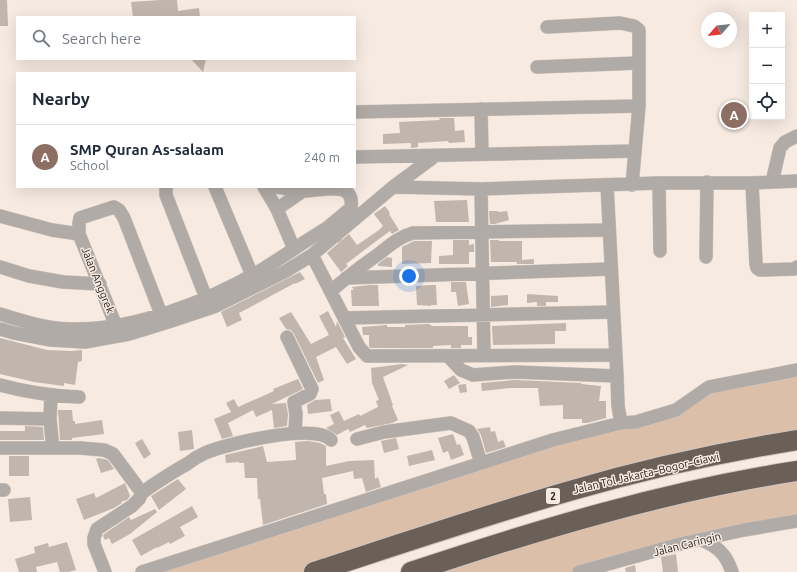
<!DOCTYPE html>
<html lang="en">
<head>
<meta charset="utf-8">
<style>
	:root { --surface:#fff; --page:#f6f6f7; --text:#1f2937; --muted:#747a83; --line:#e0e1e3; --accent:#96571d }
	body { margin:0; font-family:Ubuntu,sans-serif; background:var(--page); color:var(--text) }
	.controls { position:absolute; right:12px; top:12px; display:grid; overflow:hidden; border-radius:0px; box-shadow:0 4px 16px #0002 }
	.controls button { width:36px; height:36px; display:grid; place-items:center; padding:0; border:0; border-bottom:1px solid var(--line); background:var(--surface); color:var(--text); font:20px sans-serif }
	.compass { position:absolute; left:701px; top:12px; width:36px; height:36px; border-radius:50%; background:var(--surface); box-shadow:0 4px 16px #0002; rotate:242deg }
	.you { position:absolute; left:409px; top:276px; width:14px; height:14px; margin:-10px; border:3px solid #fff; border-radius:50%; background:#1a73e8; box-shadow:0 0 0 6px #1a73e833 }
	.badge { display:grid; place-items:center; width:26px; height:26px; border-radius:50%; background:var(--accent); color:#fff; font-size:13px; font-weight:700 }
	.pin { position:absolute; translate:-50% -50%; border:2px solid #fff; box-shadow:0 1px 4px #0006 }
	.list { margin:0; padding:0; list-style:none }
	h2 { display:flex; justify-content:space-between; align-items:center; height:52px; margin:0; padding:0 16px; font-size:17px }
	h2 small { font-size:13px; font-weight:400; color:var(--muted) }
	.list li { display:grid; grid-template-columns:26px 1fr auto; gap:12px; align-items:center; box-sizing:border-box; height:64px; padding:0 16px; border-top:1px solid var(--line) }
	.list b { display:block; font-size:15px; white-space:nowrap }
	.list p { margin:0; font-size:13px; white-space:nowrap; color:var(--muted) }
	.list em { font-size:13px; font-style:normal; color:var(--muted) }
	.icon { flex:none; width:22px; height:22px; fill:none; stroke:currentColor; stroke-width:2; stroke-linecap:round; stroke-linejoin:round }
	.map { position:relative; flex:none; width:797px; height:572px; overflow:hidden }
	.search { position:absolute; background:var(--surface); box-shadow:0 4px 16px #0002; left:16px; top:16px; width:340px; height:44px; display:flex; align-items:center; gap:10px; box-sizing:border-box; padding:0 14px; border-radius:0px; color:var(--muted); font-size:15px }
	.panel { position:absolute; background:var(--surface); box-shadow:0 4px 16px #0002; left:16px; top:72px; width:340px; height:116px; border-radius:0px }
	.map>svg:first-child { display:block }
	.green { fill:#dcbfa9 }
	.building { fill:#c1b6ad }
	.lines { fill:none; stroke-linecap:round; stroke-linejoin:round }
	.minor-casing { stroke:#d0c5bd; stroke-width:14 }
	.highway-casing { stroke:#d0c5bd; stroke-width:22 }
	.minor { stroke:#b0aba7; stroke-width:13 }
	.highway { stroke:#6b6058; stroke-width:20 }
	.labels { text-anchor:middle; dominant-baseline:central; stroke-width:3; stroke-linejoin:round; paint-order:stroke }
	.shield { fill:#f6eae1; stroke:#615a55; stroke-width:1 }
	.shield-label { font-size:10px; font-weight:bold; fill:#211c19 }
	.street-label { font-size:11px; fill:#211c19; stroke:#f6eae1 }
</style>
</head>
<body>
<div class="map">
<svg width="797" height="572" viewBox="0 0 797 572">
	<rect width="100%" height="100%" fill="#f6eae1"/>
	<path class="green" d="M797,370V440L762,446L316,572H142L481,463L676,410L709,387Z
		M797,471V522L581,572H413Z"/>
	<path class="building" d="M0,0H7L8,26H0Z
		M160,0H177L178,11L199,8L200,17H133L131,2Z
		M191,59H206L203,72Z
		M439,118H454L455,131L464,130L465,142L449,143L448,141L418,143V147L411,148V143L383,144V134L400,133L399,122L440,120Z
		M467,200L469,222H436L434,201Z
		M385,206L390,213L389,214L399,230L392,234L390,231L379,239L346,264L348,266L341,272L327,253L349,234L357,245L379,230L383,226L374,214Z
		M489,211H498V212L507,211L509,220L495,224H490Z
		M453,240H469V245L474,244V252H469V264H439V256L453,255Z
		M490,240H499V241H522V260L534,259V264H517V262H491Z
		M414,241H432L431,263L402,264V247Z
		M387,257L392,258V267L378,266V264Z
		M300,272L305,279L295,284V283L239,313L242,320L227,327L221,312Z
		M451,282H466L469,304L458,306L456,292H451Z
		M369,285H378L379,306H352L351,290H354L352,287Z
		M430,285H436L437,305H431V306L417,305L416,286Z
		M527,294L558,296V302H546V306H537V302L527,303Z
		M508,295V305L491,307V296Z
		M328,311L336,327L337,321L345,337L343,338L356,359L347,364L336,347L316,357L324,380L318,383L294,334L291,330L286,329L279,318L291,312L311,344L329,335L319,316Z
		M566,323V331H555V344L493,345L492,326Z
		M429,324L432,326H468V337H472V345H461V348H451V345L433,346V348H370L369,346V335H363L362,327L387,325V327H405V325Z
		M0,338L47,350L72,351L82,350V361L78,362L75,385L64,383V386L34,382L0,374Z
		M402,364L408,365L383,377L393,405L392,406L398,420L392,423L367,428L365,425L350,432L348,429L337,435L326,428L334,424L330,415L339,411L344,421L359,414L360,416L378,407L376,401L379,400L372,383L371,368Z
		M454,375L460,383L449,389L444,381Z
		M298,379L303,389L272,404L286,403L288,414L287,426L274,428L272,410L256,417L253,410L228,423L233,436L222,439L214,419L231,412L226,403L234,399L238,407L274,391L273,389Z
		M515,380L581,383V384L601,386L599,401H606V418L587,423H582V419H563V405L540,406L538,388H511L482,391L481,383Z
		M466,384L467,392L460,393L458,385Z
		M330,399L332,411L308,414L307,405L315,400Z
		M58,410H72L73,421H75V424L102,420L104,434L72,438V440H60Z
		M25,426L43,427L44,440H0V431H25Z
		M490,427L491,432L495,431L498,442L503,440L506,447L486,453L481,435L477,429Z
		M192,430L194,449L180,451L178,432Z
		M453,434L457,445L460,444L464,455L451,460L448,451L443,453L438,438Z
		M396,438L399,449L384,453L381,441Z
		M142,439L151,454L144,459L135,443Z
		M308,441L320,443L326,446V466L349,461L374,460L375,479L378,477L381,487L366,492L362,478L354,479L353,471L322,478L324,494H326L327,504L263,525L260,499H258L257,478H245L244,463H239V462L226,463L225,455L263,446L267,462L296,460L295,442Z
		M432,450L435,460L409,466L407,456Z
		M9,456H29V476H9Z
		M99,458L108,460L114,469L101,473L96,459Z
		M178,479L186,489L159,510L151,496Z
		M125,483L130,496L127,500L121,502L122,503L114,508L84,520L76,499L94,493L96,498Z
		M30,497L32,520L10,522L8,499Z
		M192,506L198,517L180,527L185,536L170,544L169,542L157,548V547L141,556L132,540Z
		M155,509L157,512L130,534L112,544L109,538L105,540L103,536L104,534L129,517L131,520Z
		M67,542L76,570L68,572H60L57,562L36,567L37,572H19L15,559L35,553L34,547L48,543L49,547Z
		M676,554L678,572H663L661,557Z
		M635,565L636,572H626L625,568Z"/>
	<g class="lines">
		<defs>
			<path id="minor" d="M547,27L620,23L634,26L639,30V106L632,185
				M537,67L638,63
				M481,109L482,154
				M355,112L639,106
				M355,157L635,151
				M772,182L780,148L785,142L797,136
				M659,183L660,251
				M752,183L756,264L757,268L760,270L794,269L797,267
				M607,185L617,376L618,406L621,423L636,422L676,410L709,387L797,370
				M166,187V195L206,298
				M215,187L252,275
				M264,187L277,209L294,249
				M276,187C285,188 294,191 304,191C321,191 355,179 351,208L327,228
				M393,187L481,189L659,183H752L797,181
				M481,189L484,355
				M277,209L303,191
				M0,216L52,230L79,234
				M312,255L359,347L367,356L615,355
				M706,257L707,182
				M0,267L29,276L63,282L100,284
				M346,278L611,269
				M331,291C345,279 360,267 376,256C388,247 398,237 413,233L609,230
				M0,314C23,321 47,329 71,329C134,331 209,301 263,269C284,256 305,241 327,228L336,236
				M345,318L613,312
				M116,326L79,234V223L80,218L114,207L119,210L124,218L161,314
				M0,329L14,333L50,340L85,342L129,334L168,322L216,306L286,271L312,255L393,187L435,156
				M287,337L312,389L310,394L294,402L296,414L295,432
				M448,356L461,370L473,375L515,372L617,376
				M0,385C26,392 52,396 79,397
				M51,395L50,419L52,440
				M0,418L50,419
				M357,439L384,432L451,423L462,428L469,431L473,437L481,463
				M0,448H80L104,450L113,454L142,493
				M0,490H4
				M702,540C718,547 726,554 732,572
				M105,572L94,544V538L97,529L132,506L139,499L142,493L150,487C162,479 174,471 187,464C192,460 198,456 205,453C226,444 316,422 331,440
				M142,572L553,440L621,423
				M579,572L680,544L744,530L797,521"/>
			<path id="highway" d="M314,572C400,544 486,515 573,490C645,469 723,452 797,440
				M411,572C537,530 666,491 797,471"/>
		</defs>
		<use href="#minor" class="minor-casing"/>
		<use href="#highway" class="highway-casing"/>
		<use href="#minor" class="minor"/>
		<use href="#highway" class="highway"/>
	</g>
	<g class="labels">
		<rect class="shield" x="546" y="488" width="14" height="16" rx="3"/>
		<g class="shield-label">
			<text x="553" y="496">2</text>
		</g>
		<g class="street-label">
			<text transform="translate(98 280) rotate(68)">Jalan Anggrek</text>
			<text transform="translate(646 473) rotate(-13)">Jalan Tol Jakarta–Bogor–Ciawi</text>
			<text transform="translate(687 544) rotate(-14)">Jalan Caringin</text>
		</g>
	</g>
</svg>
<div class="controls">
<button>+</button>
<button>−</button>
<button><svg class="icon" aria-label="locate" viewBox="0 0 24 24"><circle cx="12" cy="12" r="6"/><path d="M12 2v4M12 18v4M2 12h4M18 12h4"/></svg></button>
</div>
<svg class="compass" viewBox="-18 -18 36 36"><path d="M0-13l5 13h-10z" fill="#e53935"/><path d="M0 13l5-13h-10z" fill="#747a83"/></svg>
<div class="you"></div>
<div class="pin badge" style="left:734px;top:115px;background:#8d6e63">A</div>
<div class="search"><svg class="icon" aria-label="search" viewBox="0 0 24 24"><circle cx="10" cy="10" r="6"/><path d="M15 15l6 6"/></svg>Search here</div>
<section class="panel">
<h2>Nearby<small></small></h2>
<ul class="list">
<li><span class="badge" style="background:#8d6e63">A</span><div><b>SMP Quran As-salaam</b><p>School</p></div><em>240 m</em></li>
</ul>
</section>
</div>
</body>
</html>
